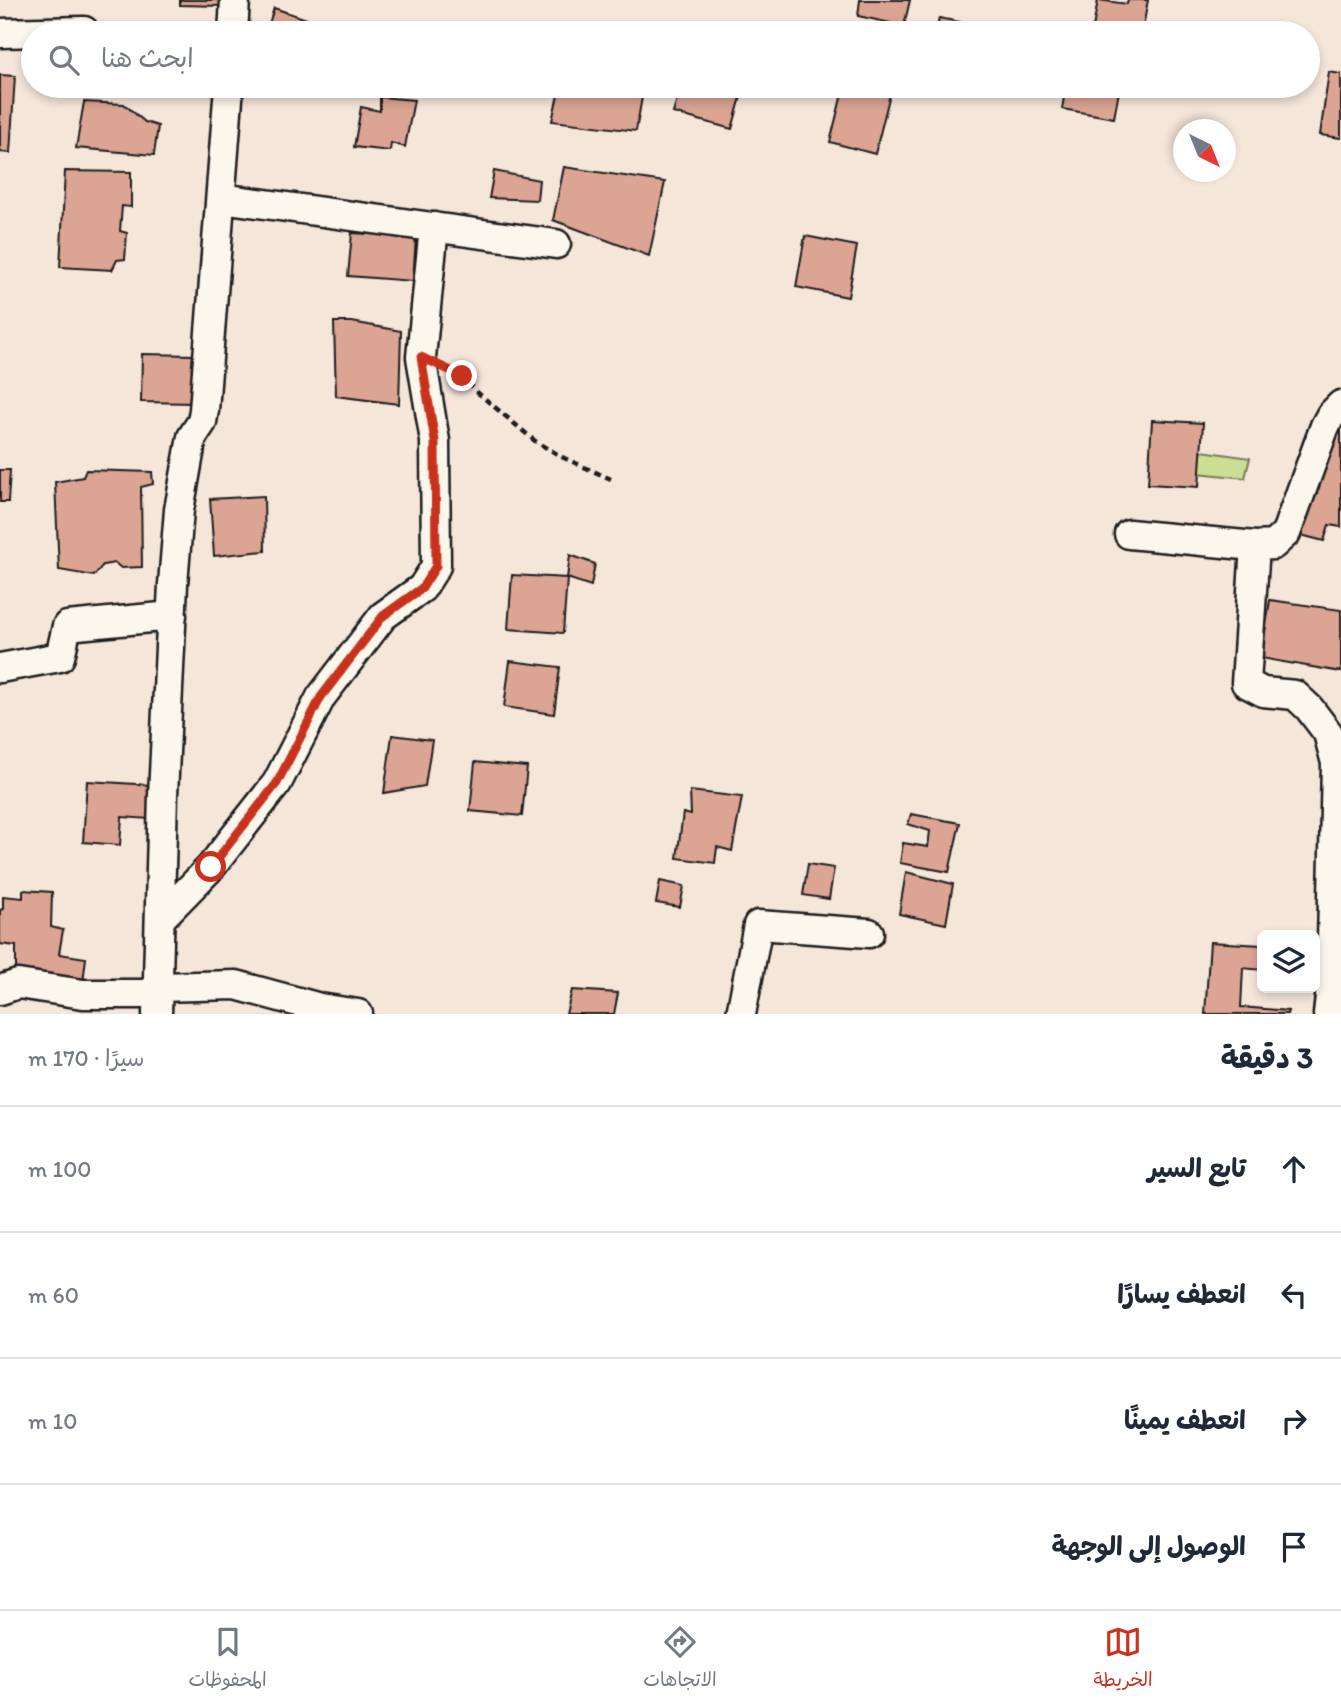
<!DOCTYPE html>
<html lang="ar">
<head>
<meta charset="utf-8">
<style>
	:root { --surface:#fff; --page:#f6f6f7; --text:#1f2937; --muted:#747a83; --line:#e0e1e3; --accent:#c8321e }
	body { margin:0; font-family:Itim,"Playpen Sans Arabic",sans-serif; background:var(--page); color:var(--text); direction:rtl }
	.controls { position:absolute; right:21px; bottom:21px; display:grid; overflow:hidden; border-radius:10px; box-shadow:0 4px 10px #0003 }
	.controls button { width:63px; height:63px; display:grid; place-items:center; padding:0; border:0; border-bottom:2px solid var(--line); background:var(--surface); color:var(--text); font:35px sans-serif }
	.compass { position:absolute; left:1173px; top:119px; width:63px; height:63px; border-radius:50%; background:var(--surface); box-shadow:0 4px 10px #0003; rotate:137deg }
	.stop { position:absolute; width:21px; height:21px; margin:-16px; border:5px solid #c8321e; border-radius:50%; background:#fff }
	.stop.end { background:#c8321e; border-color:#fff; box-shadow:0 2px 7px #0008 }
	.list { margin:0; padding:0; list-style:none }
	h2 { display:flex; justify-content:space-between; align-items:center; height:91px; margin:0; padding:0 28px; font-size:30px }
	h2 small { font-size:23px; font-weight:400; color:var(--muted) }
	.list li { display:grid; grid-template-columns:46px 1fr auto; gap:21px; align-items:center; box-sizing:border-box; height:126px; padding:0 28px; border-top:2px solid var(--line) }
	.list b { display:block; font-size:26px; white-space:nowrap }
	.list em { font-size:23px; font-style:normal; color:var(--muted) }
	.icon { flex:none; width:38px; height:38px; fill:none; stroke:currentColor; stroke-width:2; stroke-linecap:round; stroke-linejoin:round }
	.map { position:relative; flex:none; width:1341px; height:1014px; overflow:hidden; direction:ltr }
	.search { position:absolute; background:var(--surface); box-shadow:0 4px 10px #0003; left:21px; right:21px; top:21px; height:77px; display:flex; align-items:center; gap:18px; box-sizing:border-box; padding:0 24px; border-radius:38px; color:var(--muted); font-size:26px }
	.sheet { height:595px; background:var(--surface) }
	nav { display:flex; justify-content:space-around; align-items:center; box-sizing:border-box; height:98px; border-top:2px solid var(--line); background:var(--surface); font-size:19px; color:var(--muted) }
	nav a { display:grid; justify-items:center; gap:4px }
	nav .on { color:var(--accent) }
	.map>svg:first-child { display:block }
	.green { fill:#ccde93; stroke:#747d58; stroke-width:2 }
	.building { fill:#dba493; stroke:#1c1c1c; stroke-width:2 }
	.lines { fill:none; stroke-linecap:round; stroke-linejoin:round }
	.street-casing { stroke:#1c1c1c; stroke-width:33 }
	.path { stroke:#1c1c1c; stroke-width:4.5; stroke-dasharray:7 5; stroke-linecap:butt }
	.street { stroke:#fbf7ec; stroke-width:28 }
	.route { stroke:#c8321e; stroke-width:9 }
</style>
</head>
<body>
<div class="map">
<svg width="1341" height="1014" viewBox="0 0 1341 1014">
	<rect width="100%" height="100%" fill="#f5e6da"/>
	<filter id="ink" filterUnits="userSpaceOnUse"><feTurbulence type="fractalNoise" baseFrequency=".0143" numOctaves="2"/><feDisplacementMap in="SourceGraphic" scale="14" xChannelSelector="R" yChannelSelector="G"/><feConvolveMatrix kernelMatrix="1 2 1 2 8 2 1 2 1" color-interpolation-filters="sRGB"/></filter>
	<g filter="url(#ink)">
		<path class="green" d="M1202,451L1250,458L1245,478L1198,473Z"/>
		<path class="building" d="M180,0H220V6L180,5Z
			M860,0H910L904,26L858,16Z
			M1098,0L1127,4L1128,0H1148L1142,33H1092Z
			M274,8L330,27L328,33H266Z
			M939,18L960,22L959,27L974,30L975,25L989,28L988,33H936Z
			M492,25L514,29L513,33H491Z
			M573,25L614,33H571Z
			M1329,72L1341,74V138L1320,135Z
			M0,75L15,76L10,153L0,152Z
			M519,86H544L543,90Z
			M560,86H644L636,131L552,121Z
			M681,86H744L732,129L673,113Z
			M844,86H876L891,90L875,154L830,142Z
			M1066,86H1120L1114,118L1062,109Z
			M380,97L414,100L405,147L391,143L390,151L354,147L361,107L380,111Z
			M84,102L124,104L145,122L158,126L154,155L76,148Z
			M564,167L665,182L649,256L553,220Z
			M65,171L131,172V207L122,206L120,231L127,233L125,259L117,260L112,270L60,267Z
			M494,171L539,180L537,200L489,198Z
			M352,233L416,237L413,281L348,276Z
			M805,236L857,246L848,297L796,287Z
			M334,322H352L401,331L399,404L336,396Z
			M142,354L195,355L194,403L141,402Z
			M1341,419V527L1329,525L1324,541L1297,534Z
			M1152,420L1203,423L1199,487L1148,484Z
			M0,470H10L8,502H0Z
			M86,470L152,472L153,484L141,487L142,567L121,568L115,563L103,565L94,576L59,570L55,482L83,477Z
			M264,496L265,551L214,556L210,499Z
			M570,555L595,564L591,586L567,578Z
			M512,575L567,578L563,633L508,629Z
			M1270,600L1341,610V672L1261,658Z
			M510,661L560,667L554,714L504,707Z
			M392,735L432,740L425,786L384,793Z
			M475,762L527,767L522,816L470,811Z
			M87,781L152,785L150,819L122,817L120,845L83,842Z
			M690,791L742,797L732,851L717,847L715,863L677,858L683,813L691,815Z
			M911,814L960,823L949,872L900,863L903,843L928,847L930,831L908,824Z
			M808,864L834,868L829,899L803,895Z
			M906,872L953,884L946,924L899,914Z
			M660,881L684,886L680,907L656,903Z
			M23,890L52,892L51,927L63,930L59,954L86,958L83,982L16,970V946L0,944V910L3,909V896L23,898Z
			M1210,942L1262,945V970L1243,968L1241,1007L1288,1011L1287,1014H1205Z
			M572,990L618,993L614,1014H566Z"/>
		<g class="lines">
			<defs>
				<path id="street" d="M0,33L84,31
					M233,33L235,0
					M221,198L556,244
					M1129,534L1255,546L1273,545L1286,533L1325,426L1331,415L1341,405
					M1255,546L1246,683L1263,692L1295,695L1309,708L1328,733L1336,763L1331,987L1328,1014
					M0,668L60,657L67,626L172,616
					M160,919L211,867L277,783L321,697L383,616L422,588L436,566L435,441L421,357L434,227
					M158,987L236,985L320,1008L358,1014
					M0,990L18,984L83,994H158
					M157,1014L163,795L173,584L179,510L192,437L202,422L204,410L229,86
					M741,1014L758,925L869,933"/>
			</defs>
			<use href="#street" class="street-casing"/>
			<path class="path" d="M448,370L462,376L478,393L535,441L564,458L611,479"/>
			<use href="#street" class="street"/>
		</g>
	</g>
	<g class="lines" filter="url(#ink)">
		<path class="route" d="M211,867L277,783L321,697L383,616L422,588L436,566L435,441L421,357L462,376"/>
	</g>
</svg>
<div class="controls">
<button><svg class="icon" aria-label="layers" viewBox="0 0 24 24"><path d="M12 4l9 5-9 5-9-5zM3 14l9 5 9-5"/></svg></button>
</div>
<svg class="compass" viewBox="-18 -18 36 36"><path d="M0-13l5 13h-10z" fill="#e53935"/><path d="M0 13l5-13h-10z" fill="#747a83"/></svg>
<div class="stop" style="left:211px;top:867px"></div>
<div class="stop end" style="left:462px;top:376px"></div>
<div class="search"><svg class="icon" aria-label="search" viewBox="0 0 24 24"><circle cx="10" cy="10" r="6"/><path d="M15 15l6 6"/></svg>ابحث هنا</div>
</div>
<section class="sheet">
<h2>3 دقيقة<small>سيرًا · 170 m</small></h2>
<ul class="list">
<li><svg class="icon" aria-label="ahead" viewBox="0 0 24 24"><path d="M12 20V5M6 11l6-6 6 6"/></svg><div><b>تابع السير</b></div><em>100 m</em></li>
<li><svg class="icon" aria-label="left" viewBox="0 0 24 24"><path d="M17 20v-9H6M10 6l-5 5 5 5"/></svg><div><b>انعطف يسارًا</b></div><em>60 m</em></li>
<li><svg class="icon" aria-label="right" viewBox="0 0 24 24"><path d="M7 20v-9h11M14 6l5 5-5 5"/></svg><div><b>انعطف يمينًا</b></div><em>10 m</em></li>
<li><svg class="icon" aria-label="arrive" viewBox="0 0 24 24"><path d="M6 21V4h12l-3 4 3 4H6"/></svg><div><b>الوصول إلى الوجهة</b></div></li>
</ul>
</section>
<nav>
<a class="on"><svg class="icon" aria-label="map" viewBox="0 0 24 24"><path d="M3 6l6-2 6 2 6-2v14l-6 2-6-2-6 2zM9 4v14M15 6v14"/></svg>الخريطة</a>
<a><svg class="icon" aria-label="directions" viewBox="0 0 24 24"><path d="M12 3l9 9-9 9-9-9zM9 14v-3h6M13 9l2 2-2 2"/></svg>الاتجاهات</a>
<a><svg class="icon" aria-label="saved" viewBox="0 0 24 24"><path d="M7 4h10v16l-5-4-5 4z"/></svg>المحفوظات</a>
</nav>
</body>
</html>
